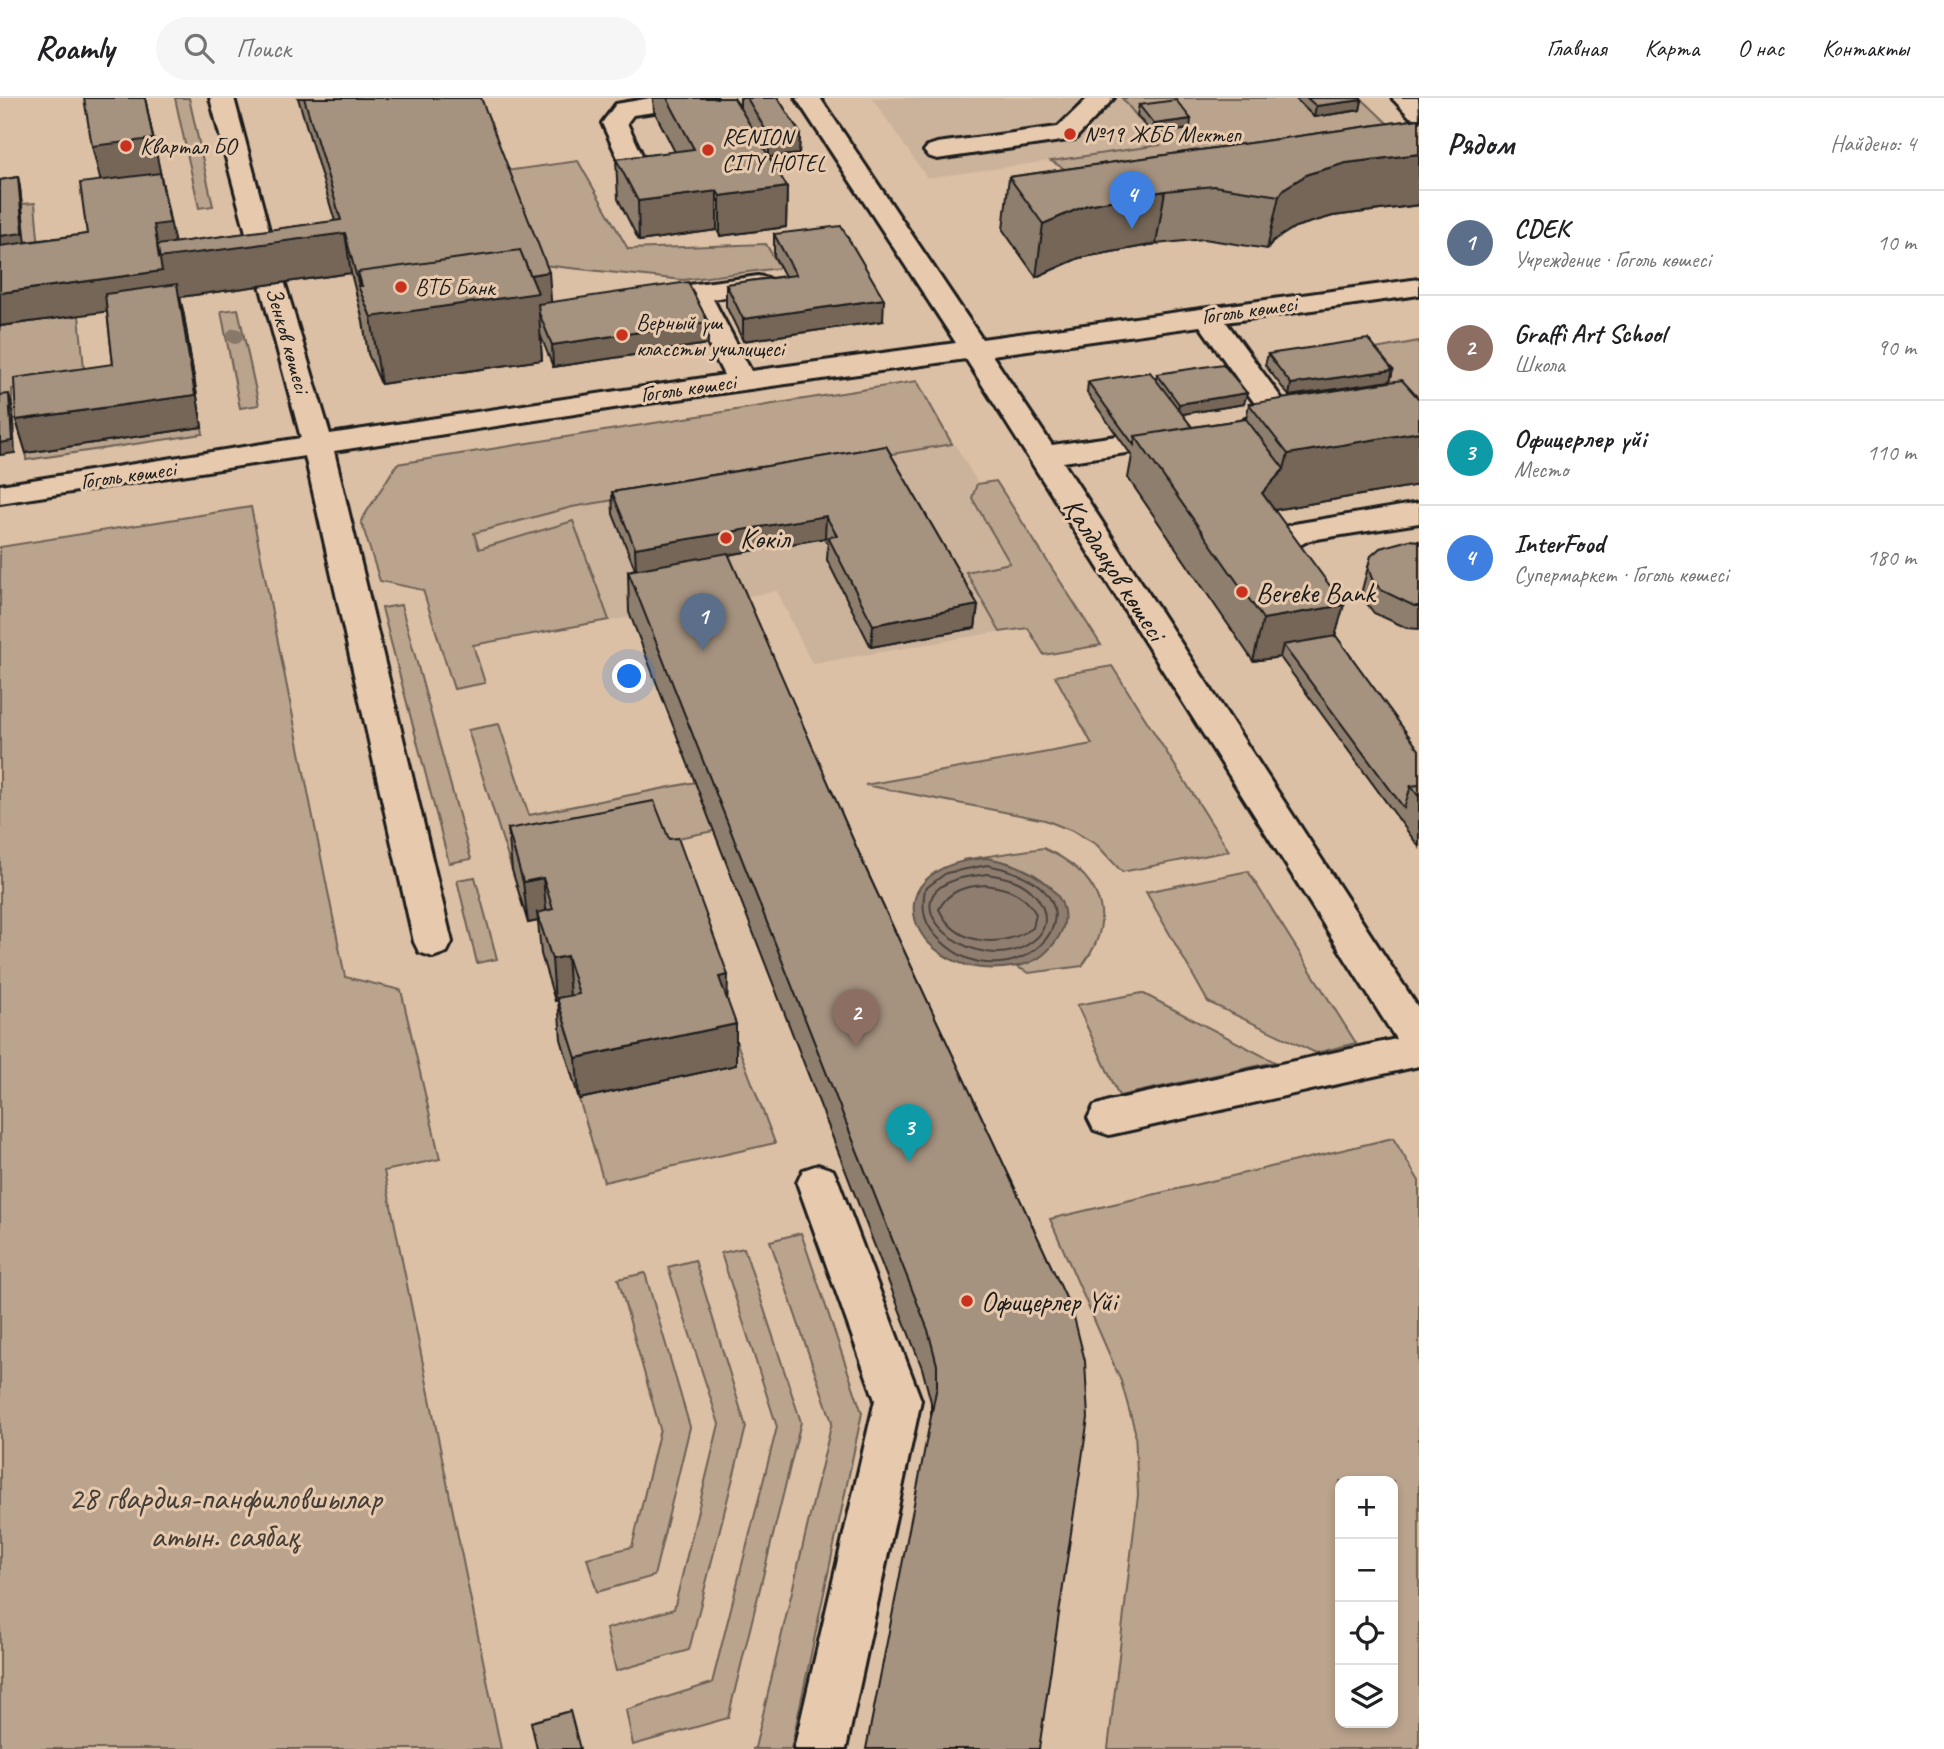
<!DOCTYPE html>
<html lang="ru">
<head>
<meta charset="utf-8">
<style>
	:root { --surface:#fff; --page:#f6f6f6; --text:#202124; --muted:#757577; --line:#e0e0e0; --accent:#d93025 }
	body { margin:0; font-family:Caveat,sans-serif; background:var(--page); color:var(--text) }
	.controls { position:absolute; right:21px; bottom:21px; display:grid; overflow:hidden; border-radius:14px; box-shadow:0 4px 10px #0003 }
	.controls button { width:63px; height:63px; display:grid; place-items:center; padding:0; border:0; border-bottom:2px solid var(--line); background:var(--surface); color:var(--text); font:35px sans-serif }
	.you { position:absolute; left:630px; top:579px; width:24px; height:24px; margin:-18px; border:5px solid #fff; border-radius:50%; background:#1a73e8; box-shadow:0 0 0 10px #1a73e833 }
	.badge { display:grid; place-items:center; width:46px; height:46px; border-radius:50%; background:var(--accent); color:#fff; font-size:23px; font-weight:700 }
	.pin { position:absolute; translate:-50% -58px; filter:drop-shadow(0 2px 4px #0008) }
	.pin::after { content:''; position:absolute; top:37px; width:24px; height:21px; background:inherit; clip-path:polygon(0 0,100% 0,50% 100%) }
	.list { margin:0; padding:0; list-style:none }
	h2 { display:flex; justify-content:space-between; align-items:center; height:91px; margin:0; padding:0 28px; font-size:30px }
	h2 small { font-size:23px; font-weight:400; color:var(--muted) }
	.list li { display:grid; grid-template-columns:46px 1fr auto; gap:21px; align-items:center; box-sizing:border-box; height:105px; padding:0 28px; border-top:2px solid var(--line) }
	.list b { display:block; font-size:26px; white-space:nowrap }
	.list p { margin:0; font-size:23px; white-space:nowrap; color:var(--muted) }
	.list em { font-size:23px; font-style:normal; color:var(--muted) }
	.icon { flex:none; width:38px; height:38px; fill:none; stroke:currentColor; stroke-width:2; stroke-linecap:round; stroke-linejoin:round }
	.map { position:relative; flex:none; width:1419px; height:1651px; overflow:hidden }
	header { display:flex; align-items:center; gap:42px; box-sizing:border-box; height:98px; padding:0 35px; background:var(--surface); border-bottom:2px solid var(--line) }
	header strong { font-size:33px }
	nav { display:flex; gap:38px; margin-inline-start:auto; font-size:24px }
	.search { width:490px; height:63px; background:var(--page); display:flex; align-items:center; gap:18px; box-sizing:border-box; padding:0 24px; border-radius:38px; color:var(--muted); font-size:26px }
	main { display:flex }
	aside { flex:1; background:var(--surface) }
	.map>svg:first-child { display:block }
	.built { fill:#cbb29a }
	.green { fill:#bba48e; stroke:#6c6055; stroke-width:2; fill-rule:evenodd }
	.water { fill:#8f7e6f; stroke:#61574e; stroke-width:2 }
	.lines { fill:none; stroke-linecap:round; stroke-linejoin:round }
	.shore { stroke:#4a433d; stroke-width:2 }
	.minor-casing { stroke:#1c1c1c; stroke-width:6 }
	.minor { fill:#e7caae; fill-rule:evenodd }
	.tree { fill:#887869 }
	.wall { fill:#8e7e6d; stroke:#1c1c1c; stroke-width:2 }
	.shaded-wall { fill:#746659; stroke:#1c1c1c; stroke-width:2 }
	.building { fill:#a5927f; stroke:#1c1c1c; stroke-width:2 }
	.poi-dot { fill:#c8321e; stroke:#e7caae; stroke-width:2.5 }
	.labels { text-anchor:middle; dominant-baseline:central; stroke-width:6; stroke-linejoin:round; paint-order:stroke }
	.far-poi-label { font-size:23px; fill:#1c1c1c; stroke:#e7caae; text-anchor:start }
	.far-street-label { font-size:23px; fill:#1c1c1c; stroke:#e7caae }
	.poi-label { font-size:28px; fill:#1c1c1c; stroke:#e7caae; text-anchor:start }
	.street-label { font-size:28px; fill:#1c1c1c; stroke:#e7caae }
	.near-park-label { font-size:33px; fill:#443e38; stroke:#e7caae }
</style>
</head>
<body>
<header>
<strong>Roamly</strong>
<div class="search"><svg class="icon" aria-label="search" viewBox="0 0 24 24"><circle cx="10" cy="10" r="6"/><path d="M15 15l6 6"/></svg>Поиск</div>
<nav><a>Главная</a><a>Карта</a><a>О нас</a><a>Контакты</a></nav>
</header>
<main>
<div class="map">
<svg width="1419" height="1651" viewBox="0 0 1419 1651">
	<rect width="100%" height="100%" fill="#dbc0a5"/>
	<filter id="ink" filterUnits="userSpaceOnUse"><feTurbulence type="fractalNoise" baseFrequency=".0143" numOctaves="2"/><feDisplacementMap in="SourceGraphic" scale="14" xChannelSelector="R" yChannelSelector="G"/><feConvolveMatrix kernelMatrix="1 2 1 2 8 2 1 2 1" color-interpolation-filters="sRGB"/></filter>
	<g filter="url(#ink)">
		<path class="built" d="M872,0H1361L1379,17L927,80Z
			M927,300L1060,523L812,566L777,493L473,547L425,381Z"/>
		<path class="green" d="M175,0H189L213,108L199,110Z
			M1122,0H1295L1314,19L1359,12L1347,0H1361L1407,44L1093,87L1051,63L1160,47Z
			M578,63L628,151L766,146L780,170L683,182L533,166L498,74Z
			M35,105L39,151L0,150L22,106Z
			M238,211L259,307L240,310L221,213Z
			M79,217L85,281L12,291V307L0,309V228Z
			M1419,243V322L1384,325L1366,286L1389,283L1365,253Z
			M917,283L952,346L572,409L474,435L479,451L573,423L609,522L473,547L485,585L454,591L423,492L380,483L361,423L397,366Z
			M202,329L203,336L26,362V355Z
			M996,383L1101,547L1044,557L1028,530L1000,534L966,474L1010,465L972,400L977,386Z
			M251,409L345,879L401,892L440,1061L384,1073L501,1651H0V449Z
			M401,507L471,761L449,765L382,510Z
			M1112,568L1229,753L1122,774L1097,747L1075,734L1045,722L865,687L1092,646L1055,578Z
			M499,626L529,717L701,683L719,732L512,772L468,632Z
			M1043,750C1097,774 1121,817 1082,868L1029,875L1017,869L1039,860L1052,790C1024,765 998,759 962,762Z
			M1248,773L1356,945L1316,955L1208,904L1146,794Z
			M475,779L497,861L477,865L457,782Z
			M1142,895L1275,964L1119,998L1077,907Z
			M727,919L775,1045L604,1084L579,1001L735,967Z
			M1393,1040L1419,1083V1651H1108L1138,1397L1135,1333L1121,1283L1050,1121ZM1393,1383V1625H1340V1383Z
			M801,1135L862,1315L791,1651H752L755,1650L832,1324L770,1143Z
			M744,1150L801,1324L728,1620L633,1647L626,1612L712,1585L777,1329L721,1155Z
			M695,1162L746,1329L689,1552L616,1573L606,1531L674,1511L719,1326L668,1169Z
			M645,1175L690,1329L654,1478L597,1494L587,1460L632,1449L660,1331L618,1181Z"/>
		<path class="water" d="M987,760C1036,768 1098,808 1043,857C1032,866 1016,869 1003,870C909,878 868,768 987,760Z"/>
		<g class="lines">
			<path class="shore" d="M987,767C1129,795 1015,914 941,843C924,827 921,813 925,791L946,775Z
				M987,776C998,778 1008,779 1018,784C1041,795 1057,825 1033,843C978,885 886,804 955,782C965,778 977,778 987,776Z
				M986,787C1008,790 1025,796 1036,816L1033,830C1001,851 956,848 939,811C949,792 966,788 986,787Z"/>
			<defs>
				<path id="minor" d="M210,0H234L270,136L330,336L724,277L687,205L643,211L633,209L629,203L633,197C674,187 717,184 758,178L768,180L772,186L768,192L713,201L751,273L956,245L796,0H820L982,241L1419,181V197L1226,224L1298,323L1294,329C1278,333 1261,337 1245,333L1241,327L1245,321L1263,317L1200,228L992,257L1052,347L1175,330L1186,333L1190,339L1186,345L1175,348L1063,364L1419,911V968L1109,1037L1094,1032L1088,1020L1094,1008L1109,1003L1396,941L966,261L620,309L334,353L452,844L447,854L433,859L419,854L414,844L305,358L0,405V387L301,340Z
					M651,0H716L713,5L704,7L633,17L627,25L655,84L651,90H633L629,84L602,25L616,6Z
					M1088,0H1114L1075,41L937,61L928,58L924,53L928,48L937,45L1058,29Z
					M1392,0H1418L1419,21L1410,19Z
					M1419,405V425L1310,442C1291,449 1286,465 1264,459L1259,452L1276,432L1294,426Z
					M818,1067L833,1072L839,1085L921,1302L846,1651H794L875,1302L797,1085L803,1072Z"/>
			</defs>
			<use href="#minor" class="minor-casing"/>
			<use href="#minor" class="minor"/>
		</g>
		<circle class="tree" cx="235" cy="238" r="8"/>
		<path class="wall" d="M145,0L174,145L335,123L298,0H481L551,204L708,246L553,269L540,236L542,262L381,286L368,256L363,223L351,175L180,199L184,218L202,329L26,355L16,322L113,266L107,213L0,228V82L18,79L20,90L25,144L87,136L100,83Z
			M653,0H734L740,9V0H778L800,35L799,56L769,59L787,89L786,129L720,138L717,132L639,143L618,101L616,61L675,54L654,13Z
			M1295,0H1361L1362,2L1360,12L1314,19Z
			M1139,7L1190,31L1152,36L1137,17Z
			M1419,21V107L1333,118L1295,129L1273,143L1267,151L1204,141L1156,146L1079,160L1036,179L1003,132L1009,79Z
			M774,136L883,223L743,243L726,208V186L785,178L774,158Z
			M1268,256L1393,272L1390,283L1289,298L1265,267Z
			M1157,276L1244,306L1182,316L1192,329L1246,321L1249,306L1419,301V387L1274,412L1336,538L1419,652V749L1280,559L1253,563L1128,380L1132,358L1087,295L1088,284L1156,282Z
			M886,348L978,507L975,530L871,549L827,462L828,446L825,440L728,457L865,769L1073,1215L931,1320V1304L922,1270L629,514L628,473L635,471L613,416L612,394Z
			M1419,443V531L1407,530L1374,515L1365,503L1362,492L1371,458Z
			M508,731L727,901L736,967L579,1001L561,941L558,902L555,903L541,856L538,823L528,825L512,772Z"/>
		<path class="shaded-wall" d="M145,0L177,156L345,135L351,175L180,199L184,218L202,329L26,355L16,322L195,297L169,205L0,228V195L162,173L108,113L92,48Z
			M1362,2L1360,12L1314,19L1316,8Z
			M1191,21L1190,31L1152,36L1154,26Z
			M800,35L799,56L769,59V38Z
			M1419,56V107L1333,118L1295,129L1273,143L1267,151L1279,98L1285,90L1308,76L1346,65Z
			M18,79L20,90L26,146L0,149V138Z
			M787,89L786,129L720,138V98Z
			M717,93V132L639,143L638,103Z
			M1165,93L1156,146L1079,160L1036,179L1043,126L1087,107Z
			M549,174L552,215H539L542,262L381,286L371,219L364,202Z
			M884,201L883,223L743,243V221Z
			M708,224V246L553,269L552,247Z
			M1393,272L1390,283L1289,298L1291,286Z
			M1247,295L1244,306L1177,317L1179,306Z
			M9,296L12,307L15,355L0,357V345Z
			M1419,334V387L1274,412L1262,395L1284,371L1288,356Z
			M826,418L825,440L636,473L635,450Z
			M978,507L975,530L871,549L873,527Z
			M1344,507L1332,549L1283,547L1280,559L1253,563L1263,521Z
			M543,780L547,821L537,815L538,823L528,825L523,784Z
			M567,858L570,899L555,903L552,861Z
			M728,877L727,919L719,879Z
			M736,926V967L579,1001L576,960Z"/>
		<path class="building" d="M84,0H145L153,41L92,48Z
			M304,0H481L549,174L530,177L520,152L358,174L360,188H359L345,135L159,160L157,147L341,122Z
			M667,0H734L787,89L720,98L717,93L638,103L616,61L694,51Z
			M747,0H778L800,35L769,38Z
			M1307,0H1361L1362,2L1316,8Z
			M1176,2L1191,21L1154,26L1139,7Z
			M1419,21V56L1346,65L1308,76L1285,90L1279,98L1214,88L1165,93L1087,107L1043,126L1009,79Z
			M160,75L170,125L154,127L162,173L0,195V148L87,136L80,85Z
			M18,79L23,135L0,138V82Z
			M841,128L884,201L743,221L726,186L796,177L774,136Z
			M520,152L538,195L371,219L358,188H362L358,174Z
			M688,184L708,224L552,247L539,215L538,206Z
			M177,186L195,297L16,322L14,280L113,266L105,196Z
			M1368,241L1393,272L1291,286L1268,256Z
			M1223,266L1247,295L1179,306L1157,276Z
			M1150,274L1192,329L1135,338L1134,347L1088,284Z
			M1402,282L1419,301V334L1288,356L1249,306Z
			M9,296L12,343L0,345V297Z
			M1246,321L1284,371L1262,395L1344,507L1263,521L1135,338Z
			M886,348L978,507L873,527L828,439L837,438L826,418L635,450L612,394Z
			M1409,442L1419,443V508H1414L1381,492L1372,481L1368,469L1371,458L1380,450Z
			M728,455L865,769L1073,1215L1085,1263L1088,1320L1039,1651H866L937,1288V1267L928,1232L628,473Z
			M1336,538L1419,652V687L1411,688L1404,710L1283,547Z
			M1419,687V699L1411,688Z
			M654,703L669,741L678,740L728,877L719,879L736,926L576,960L557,900L579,896L567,858L552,861L537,815L553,811L543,780L523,784L508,731Z
			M570,1613L580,1651H537L531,1624Z"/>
	</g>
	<g class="poi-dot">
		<circle cx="1070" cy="36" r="7"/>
		<circle cx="126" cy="48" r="7"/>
		<circle cx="708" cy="52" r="7"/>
		<circle cx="401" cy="189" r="7"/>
		<circle cx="622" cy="237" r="7"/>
		<circle cx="726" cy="440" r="7"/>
		<circle cx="1242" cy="494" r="7"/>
		<circle cx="967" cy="1203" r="7"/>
	</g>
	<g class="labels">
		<g class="far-poi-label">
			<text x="1084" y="36">№19 ЖББ Мектеп</text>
			<text x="722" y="39">RENION<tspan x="722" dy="26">CITY HOTEL</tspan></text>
			<text x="140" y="48">Квартал БО</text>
			<text x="415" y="189">ВТБ Банк</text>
			<text x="636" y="224">Верный үш<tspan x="636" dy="26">классты училищесі</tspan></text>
		</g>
		<g class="far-street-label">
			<text transform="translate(1249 212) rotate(-8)">Гоголь көшесі</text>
			<text transform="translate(288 242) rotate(74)">Зенков көшесі</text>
			<text transform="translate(688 290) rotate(-8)">Гоголь көшесі</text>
			<text transform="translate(128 377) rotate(-8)">Гоголь көшесі</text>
		</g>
		<g class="poi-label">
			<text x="740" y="440">Көкіл</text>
			<text x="1256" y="494">Bereke Bank</text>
			<text x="981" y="1203">Офицерлер Үйі</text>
		</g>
		<g class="street-label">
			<text transform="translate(1115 471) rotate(57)">Қалдаяқов көшесі</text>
		</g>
		<g class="near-park-label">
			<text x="225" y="1400">28 гвардия-панфиловшылар<tspan x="225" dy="38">атын. саябақ</tspan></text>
		</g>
	</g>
</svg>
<div class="controls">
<button>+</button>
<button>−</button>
<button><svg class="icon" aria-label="locate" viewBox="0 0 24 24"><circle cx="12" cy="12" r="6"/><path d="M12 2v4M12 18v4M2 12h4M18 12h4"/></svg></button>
<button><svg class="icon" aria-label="layers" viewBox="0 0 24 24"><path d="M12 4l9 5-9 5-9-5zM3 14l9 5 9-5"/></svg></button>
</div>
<div class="you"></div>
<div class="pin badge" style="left:703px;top:553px;background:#5c6f8a">1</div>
<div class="pin badge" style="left:856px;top:949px;background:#8d6e63">2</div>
<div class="pin badge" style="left:909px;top:1064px;background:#0f9aa8">3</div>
<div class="pin badge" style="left:1132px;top:131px;background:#3f7fe0">4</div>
</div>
<aside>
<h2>Рядом<small>Найдено: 4</small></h2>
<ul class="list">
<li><span class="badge" style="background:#5c6f8a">1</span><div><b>CDEK</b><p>Учреждение · Гоголь көшесі</p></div><em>10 m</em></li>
<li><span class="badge" style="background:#8d6e63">2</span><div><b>Graffi Art School</b><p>Школа</p></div><em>90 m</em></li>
<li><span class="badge" style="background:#0f9aa8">3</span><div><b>Офицерлер үйі</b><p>Место</p></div><em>110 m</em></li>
<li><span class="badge" style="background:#3f7fe0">4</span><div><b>InterFood</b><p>Супермаркет · Гоголь көшесі</p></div><em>180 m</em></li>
</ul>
</aside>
</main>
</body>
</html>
